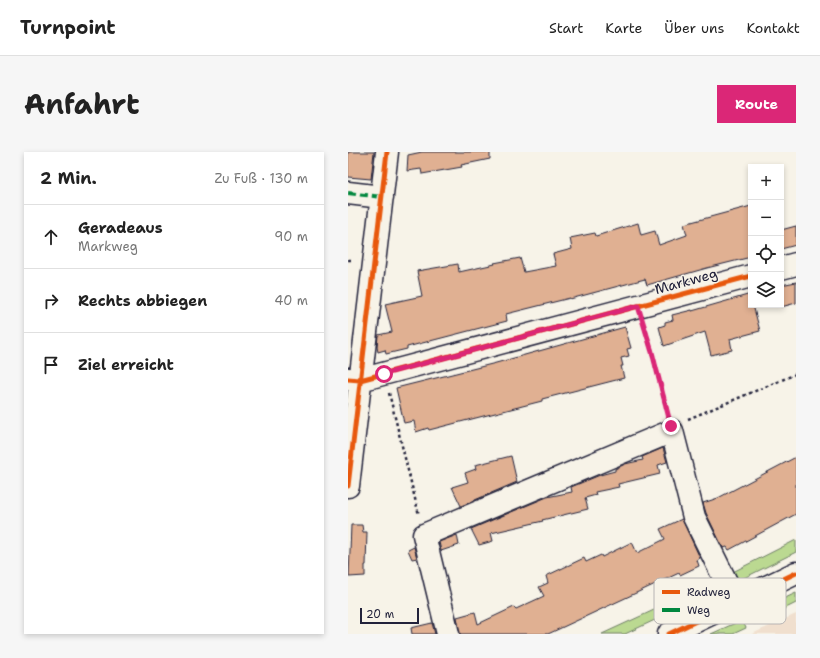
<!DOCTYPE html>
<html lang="de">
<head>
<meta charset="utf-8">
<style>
	:root { --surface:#fff; --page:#f6f6f6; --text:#222; --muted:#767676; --line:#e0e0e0; --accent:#db2777 }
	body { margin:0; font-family:"Shantell Sans",sans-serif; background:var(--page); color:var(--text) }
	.controls { position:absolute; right:12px; top:12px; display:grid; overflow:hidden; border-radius:0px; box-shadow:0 2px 6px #0003 }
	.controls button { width:36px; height:36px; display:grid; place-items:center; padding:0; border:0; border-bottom:1px solid var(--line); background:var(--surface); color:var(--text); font:20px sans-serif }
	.scale { position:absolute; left:12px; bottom:10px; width:59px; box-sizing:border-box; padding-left:4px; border:2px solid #22223b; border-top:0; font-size:11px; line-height:14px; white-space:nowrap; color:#22223b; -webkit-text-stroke:3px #f7f3e8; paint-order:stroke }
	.stop { position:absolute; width:12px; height:12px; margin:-9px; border:3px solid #db2777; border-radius:50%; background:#fff }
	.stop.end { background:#db2777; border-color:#fff; box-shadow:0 1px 4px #0008 }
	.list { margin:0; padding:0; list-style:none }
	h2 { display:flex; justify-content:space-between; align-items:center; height:52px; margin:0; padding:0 16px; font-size:17px }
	h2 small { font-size:13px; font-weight:400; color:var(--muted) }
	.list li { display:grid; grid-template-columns:26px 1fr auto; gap:12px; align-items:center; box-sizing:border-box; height:64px; padding:0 16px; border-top:1px solid var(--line) }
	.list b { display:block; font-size:15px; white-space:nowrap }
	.list p { margin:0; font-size:13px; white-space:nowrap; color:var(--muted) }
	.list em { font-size:13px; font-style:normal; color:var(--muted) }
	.icon { flex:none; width:22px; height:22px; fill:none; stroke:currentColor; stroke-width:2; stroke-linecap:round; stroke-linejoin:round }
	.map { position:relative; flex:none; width:448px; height:482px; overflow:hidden; border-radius:0px }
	header { display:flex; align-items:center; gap:24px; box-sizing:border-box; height:56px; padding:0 20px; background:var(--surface); border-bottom:1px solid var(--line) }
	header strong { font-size:19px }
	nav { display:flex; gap:22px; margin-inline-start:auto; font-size:14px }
	.intro { display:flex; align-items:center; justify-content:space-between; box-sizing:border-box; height:96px; padding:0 24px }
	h1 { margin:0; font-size:28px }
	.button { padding:10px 18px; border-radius:0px; background:var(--accent); color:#fff; font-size:14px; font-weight:700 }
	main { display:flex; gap:24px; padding:0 24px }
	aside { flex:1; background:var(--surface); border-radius:0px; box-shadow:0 2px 6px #0003 }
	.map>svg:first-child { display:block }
	.built { fill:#f0dfce }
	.green { fill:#bbd991; stroke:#6e7e66 }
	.building { fill:#e0b092; stroke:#22223b }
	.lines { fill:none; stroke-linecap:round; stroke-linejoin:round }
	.minor-casing { stroke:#22223b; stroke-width:25 }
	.path { stroke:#22223b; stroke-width:2.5; stroke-dasharray:3 3; stroke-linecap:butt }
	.minor { stroke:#f7f3e8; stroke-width:22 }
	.quiet { stroke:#00873e; stroke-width:4; stroke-dasharray:8 4; stroke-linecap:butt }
	.cycleway-casing { stroke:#f7f3e8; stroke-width:8 }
	.cycleway { stroke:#e8590c; stroke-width:5 }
	.route { stroke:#db2777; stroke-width:5 }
	.labels { text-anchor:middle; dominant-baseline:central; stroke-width:3; stroke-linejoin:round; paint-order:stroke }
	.street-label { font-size:14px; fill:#22223b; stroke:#f7f3e8 }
	.key { fill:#f7f3e8; stroke:#b7b4b4; stroke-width:1 }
	.key-label { font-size:11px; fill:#22223b }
</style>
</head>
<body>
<header>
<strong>Turnpoint</strong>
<nav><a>Start</a><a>Karte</a><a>Über uns</a><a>Kontakt</a></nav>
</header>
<div class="intro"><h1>Anfahrt</h1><a class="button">Route</a></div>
<main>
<aside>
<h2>2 Min.<small>Zu Fuß · 130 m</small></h2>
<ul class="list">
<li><svg class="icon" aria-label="ahead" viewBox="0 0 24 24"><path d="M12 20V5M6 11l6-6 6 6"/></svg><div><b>Geradeaus</b><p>Markweg</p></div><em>90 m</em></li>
<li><svg class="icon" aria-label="right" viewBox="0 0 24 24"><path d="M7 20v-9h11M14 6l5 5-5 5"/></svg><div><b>Rechts abbiegen</b></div><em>40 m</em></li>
<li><svg class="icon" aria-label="arrive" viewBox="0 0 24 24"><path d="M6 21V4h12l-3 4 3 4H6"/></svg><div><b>Ziel erreicht</b></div></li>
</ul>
</aside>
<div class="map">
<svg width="448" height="482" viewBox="0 0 448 482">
	<rect width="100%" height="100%" fill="#f7f3e8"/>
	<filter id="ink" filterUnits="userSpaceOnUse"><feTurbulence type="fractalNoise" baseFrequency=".025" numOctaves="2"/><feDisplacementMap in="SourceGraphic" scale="8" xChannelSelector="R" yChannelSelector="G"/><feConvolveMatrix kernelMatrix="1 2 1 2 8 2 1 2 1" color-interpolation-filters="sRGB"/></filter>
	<g filter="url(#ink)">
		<path class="built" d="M448,462V482H404Z"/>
		<path class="green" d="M448,388V400L384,432L379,423Z
			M371,428L375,436L277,482H254Z
			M448,441V451L406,472L401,463Z
			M394,468L398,476L385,482H363Z"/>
		<path class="building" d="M0,0H26L23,27L0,25Z
			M74,0H142V7L113,13L114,15L74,22L73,17L59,19L60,3Z
			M403,54V105L359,116L299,133L297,127L222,147V146L158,162L159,169L59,195V197L38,202L37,198L30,200L29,195L30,183L44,180L37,152L74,144L69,119L110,112L111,120L147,112L146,111L172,106L176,120L208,114L205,102L224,97L222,86L247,81L248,84L290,71L293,83L307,79L311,93L339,83L336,72Z
			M448,74V93L433,97V78Z
			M448,130V151L433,155V133Z
			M403,142V153H405L412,179L382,187L384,198L363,203L357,180L316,194L311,175L317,173V170L325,168L324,163L344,158V159Z
			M277,175L283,196L279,197L281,204L273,206L275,214H273L276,226L194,247V249L81,278L80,276L68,280L66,269L56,271L48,236L148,211Z
			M315,296L319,310L310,313L312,322L270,332L271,335L247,340L248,343L237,346L240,357L194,368L195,369L143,381L145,389L131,393L123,377L199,345L224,340L223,335L252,323L267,319V317L277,312L295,308L294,305Z
			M163,304L169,330L113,354L104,335L120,330L117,321L128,317L127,313Z
			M448,305V362L381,398L379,395L375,396L358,361L355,351L370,346Z
			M334,367L352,406L349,408L351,414L332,423L331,421L200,482H112L109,465L127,460L130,472L166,455L168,457L196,444L191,435L200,431L198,424L236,406L238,410L253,403L254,405L284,390L289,401L317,387L312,377Z
			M3,373H14L15,380H19L18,413H17V424L1,425Z
			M109,383L111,393L93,399L91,390Z
			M66,395L69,406L64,407L60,398Z
			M84,471L87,482H64L63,476Z"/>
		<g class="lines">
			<defs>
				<path id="minor" d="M0,41L34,45
					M433,116L448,112
					M0,227L12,228L403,124
					M0,334L39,0
					M100,482L76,383L324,279L346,365L388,450
					M321,482L448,421"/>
			</defs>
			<use href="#minor" class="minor-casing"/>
			<path class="path" d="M0,108H6
				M296,173L304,200L319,259
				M41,241L71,363
				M340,267L448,222"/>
			<use href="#minor" class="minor"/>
			<path class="quiet" d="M0,41L34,45"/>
			<defs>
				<path id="cycleway" d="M0,227L12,228L403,124
					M0,334L39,0
					M321,482L448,421"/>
			</defs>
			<use href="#cycleway" class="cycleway-casing"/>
			<use href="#cycleway" class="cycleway"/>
		</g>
	</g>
	<g class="lines" filter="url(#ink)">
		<path class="route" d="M36,222L290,154L304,200L323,274"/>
	</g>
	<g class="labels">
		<g class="street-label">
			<text transform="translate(338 129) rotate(-15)">Markweg</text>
		</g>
	</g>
	<rect x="306" y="426" width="132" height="46" rx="6" class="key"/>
	<rect x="314" y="438" width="18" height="4" fill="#e8590c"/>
	<rect x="314" y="456" width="18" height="4" fill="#00873e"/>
	<g class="key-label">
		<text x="339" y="444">Radweg</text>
		<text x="339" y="462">Weg</text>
	</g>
</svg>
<div class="controls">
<button>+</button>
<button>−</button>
<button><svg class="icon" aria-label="locate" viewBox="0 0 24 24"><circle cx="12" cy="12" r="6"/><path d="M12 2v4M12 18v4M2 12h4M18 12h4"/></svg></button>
<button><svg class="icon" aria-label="layers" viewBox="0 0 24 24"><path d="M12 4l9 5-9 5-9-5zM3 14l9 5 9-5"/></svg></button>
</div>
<div class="scale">20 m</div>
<div class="stop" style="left:36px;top:222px"></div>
<div class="stop end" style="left:323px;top:274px"></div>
</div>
</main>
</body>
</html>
